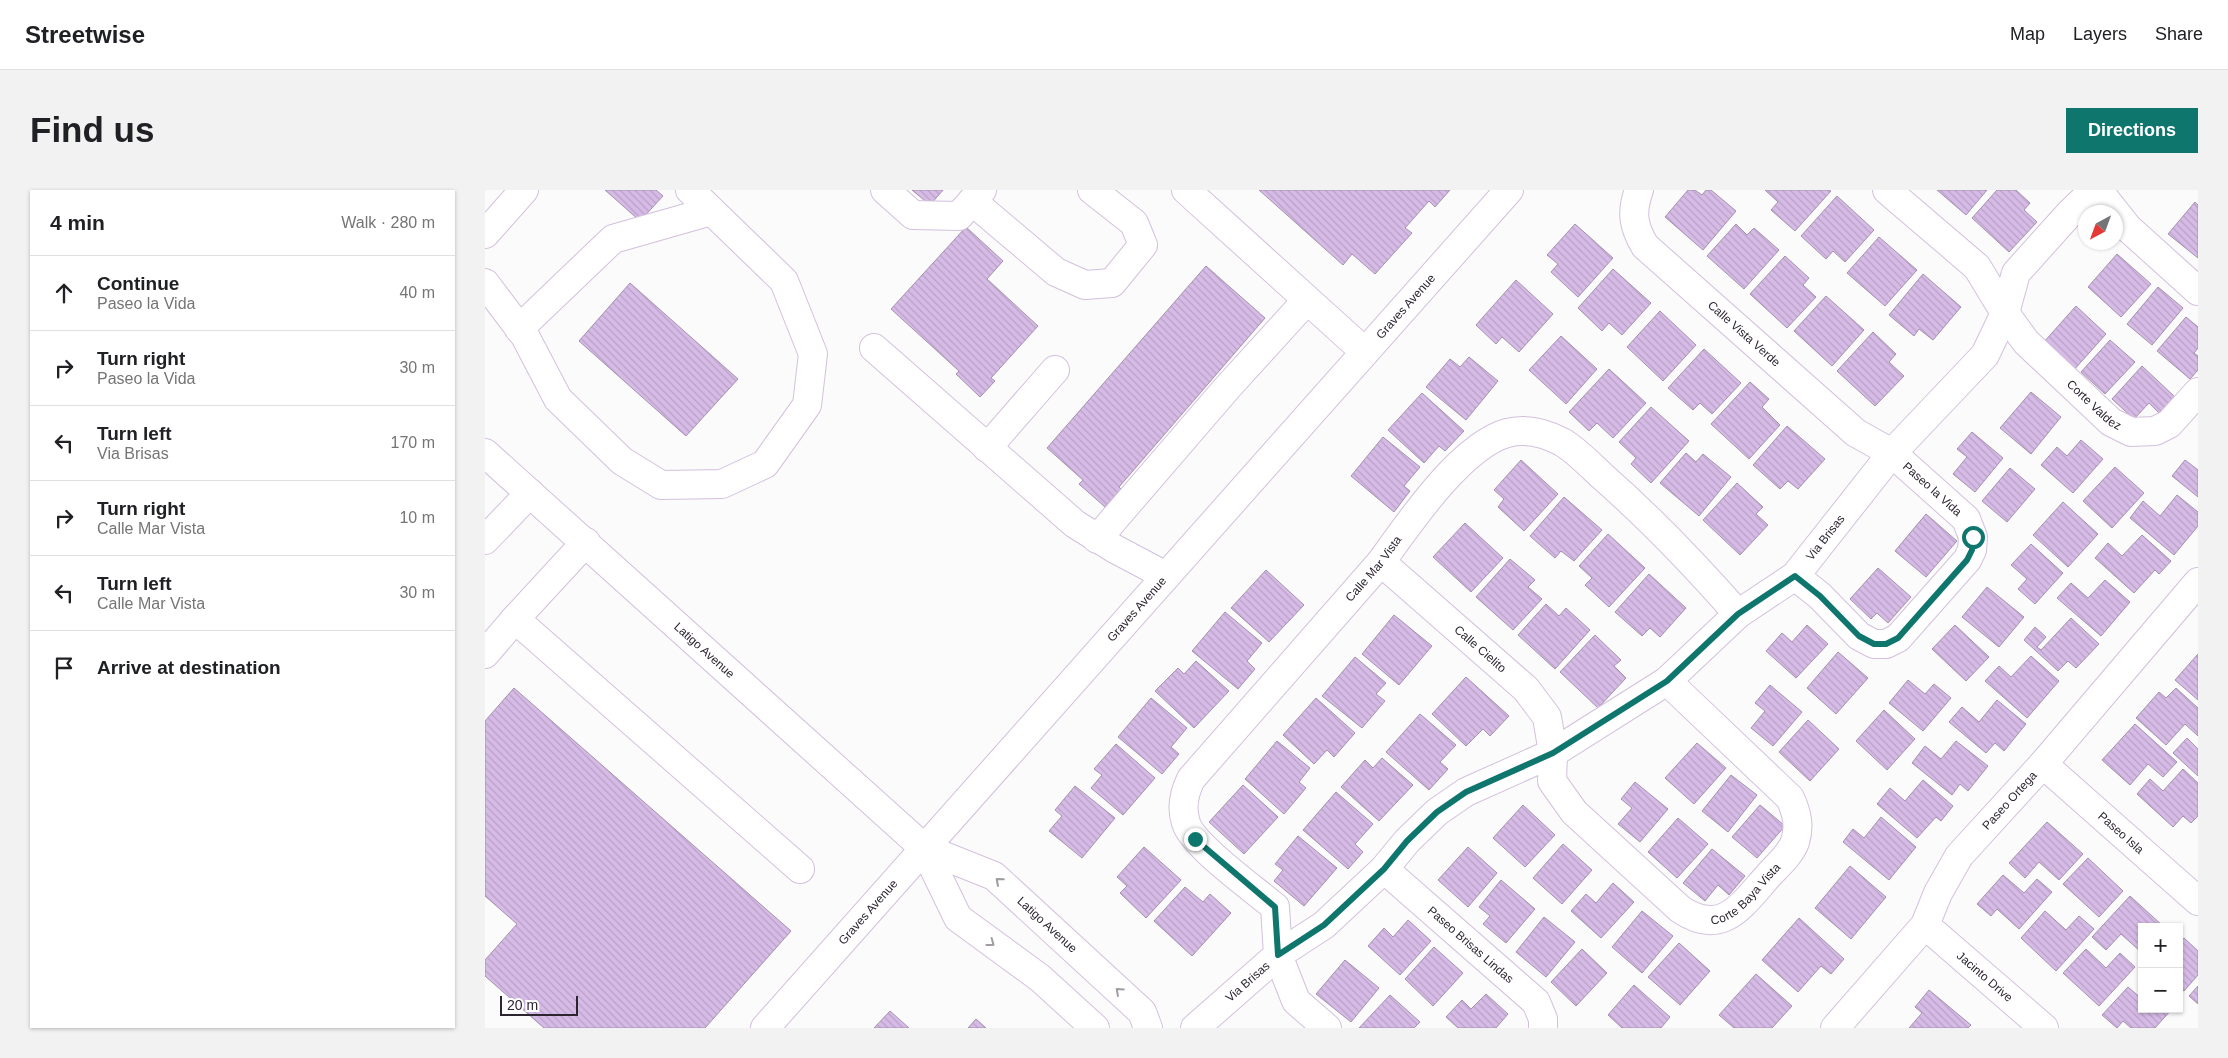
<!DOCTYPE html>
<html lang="en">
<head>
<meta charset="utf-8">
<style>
	:root { --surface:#fff; --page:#f2f2f2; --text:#202124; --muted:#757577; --line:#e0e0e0; --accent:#0f766e }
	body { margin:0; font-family:Arial,sans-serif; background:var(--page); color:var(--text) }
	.controls { position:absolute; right:15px; bottom:15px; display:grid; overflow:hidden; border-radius:0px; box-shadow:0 1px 4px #0004 }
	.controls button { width:45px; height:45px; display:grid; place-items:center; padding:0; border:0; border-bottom:1px solid var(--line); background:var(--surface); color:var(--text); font:25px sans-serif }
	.compass { position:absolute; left:1593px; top:15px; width:45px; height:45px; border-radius:50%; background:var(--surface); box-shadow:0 1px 4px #0004; rotate:221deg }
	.scale { position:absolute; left:15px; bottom:12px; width:78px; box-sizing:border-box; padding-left:5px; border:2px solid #2c2530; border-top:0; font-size:14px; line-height:18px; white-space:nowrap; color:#2c2530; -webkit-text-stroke:4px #fff; paint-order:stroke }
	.stop { position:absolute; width:15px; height:15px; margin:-11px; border:4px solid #0f766e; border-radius:50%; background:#fff }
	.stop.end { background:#0f766e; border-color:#fff; box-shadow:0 1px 5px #0008 }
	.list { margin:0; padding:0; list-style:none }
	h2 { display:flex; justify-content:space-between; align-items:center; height:65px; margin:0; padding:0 20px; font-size:21px }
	h2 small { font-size:16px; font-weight:400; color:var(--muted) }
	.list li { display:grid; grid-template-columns:32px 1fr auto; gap:15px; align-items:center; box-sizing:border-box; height:75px; padding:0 20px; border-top:1px solid var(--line) }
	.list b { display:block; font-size:19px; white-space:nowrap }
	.list p { margin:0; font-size:16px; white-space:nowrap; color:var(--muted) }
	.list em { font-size:16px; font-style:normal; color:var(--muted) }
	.icon { flex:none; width:28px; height:28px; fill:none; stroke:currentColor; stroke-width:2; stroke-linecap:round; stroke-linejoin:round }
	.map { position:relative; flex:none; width:1713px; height:838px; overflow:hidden; border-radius:0px }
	header { display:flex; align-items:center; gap:30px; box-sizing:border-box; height:70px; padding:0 25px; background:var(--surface); border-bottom:1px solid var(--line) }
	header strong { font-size:24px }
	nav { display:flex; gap:28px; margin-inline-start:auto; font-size:18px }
	.intro { display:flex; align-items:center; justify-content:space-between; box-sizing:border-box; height:120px; padding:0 30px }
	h1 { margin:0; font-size:35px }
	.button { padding:12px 22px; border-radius:0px; background:var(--accent); color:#fff; font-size:18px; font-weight:700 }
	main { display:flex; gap:30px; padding:0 30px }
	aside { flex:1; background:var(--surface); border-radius:0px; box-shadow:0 1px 4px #0004 }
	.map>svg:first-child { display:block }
	.building { fill:url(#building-back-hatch); stroke:#a391ad }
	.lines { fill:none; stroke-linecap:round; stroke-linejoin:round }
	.minor-casing { stroke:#d3c0dd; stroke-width:30 }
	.minor { stroke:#fff; stroke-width:28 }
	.oneway { stroke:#a09da2 }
	.route { stroke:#0f766e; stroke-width:6 }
	.labels { text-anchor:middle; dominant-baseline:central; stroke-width:5; stroke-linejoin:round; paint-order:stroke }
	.street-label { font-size:12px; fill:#2c2530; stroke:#fff }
</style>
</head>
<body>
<header>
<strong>Streetwise</strong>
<nav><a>Map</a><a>Layers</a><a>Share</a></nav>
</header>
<div class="intro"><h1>Find us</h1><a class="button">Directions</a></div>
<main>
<aside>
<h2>4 min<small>Walk · 280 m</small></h2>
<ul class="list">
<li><svg class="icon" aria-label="ahead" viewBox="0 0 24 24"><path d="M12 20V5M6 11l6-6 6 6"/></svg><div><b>Continue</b><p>Paseo la Vida</p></div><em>40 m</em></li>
<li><svg class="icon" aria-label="right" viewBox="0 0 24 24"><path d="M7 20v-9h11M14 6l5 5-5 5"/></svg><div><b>Turn right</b><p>Paseo la Vida</p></div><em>30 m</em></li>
<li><svg class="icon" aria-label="left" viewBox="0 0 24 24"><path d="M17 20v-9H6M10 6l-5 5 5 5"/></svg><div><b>Turn left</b><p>Via Brisas</p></div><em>170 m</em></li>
<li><svg class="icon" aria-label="right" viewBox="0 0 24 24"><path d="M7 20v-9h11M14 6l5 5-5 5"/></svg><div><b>Turn right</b><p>Calle Mar Vista</p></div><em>10 m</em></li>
<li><svg class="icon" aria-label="left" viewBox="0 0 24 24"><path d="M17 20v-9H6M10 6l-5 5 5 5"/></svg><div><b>Turn left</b><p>Calle Mar Vista</p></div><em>30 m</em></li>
<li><svg class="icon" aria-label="arrive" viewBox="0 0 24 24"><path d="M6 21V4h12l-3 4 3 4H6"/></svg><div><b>Arrive at destination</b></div></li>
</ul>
</aside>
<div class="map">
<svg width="1713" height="838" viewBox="0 0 1713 838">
	<defs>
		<pattern id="building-back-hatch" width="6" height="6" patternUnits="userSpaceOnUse" patternTransform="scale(1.25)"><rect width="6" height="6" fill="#d7bbe7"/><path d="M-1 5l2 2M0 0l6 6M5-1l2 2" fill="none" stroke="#b9a1c6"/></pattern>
	</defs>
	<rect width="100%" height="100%" fill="#fbfbfb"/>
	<path class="building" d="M120,0H171L178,6L155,31Z
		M427,0H458L445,15Z
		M774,0H965L950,17L944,11L920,38L927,43L890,84L867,64L858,75Z
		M1203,0H1210L1217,5L1221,0H1226L1251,21L1218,60L1180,27Z
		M1280,0H1344L1346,1L1310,41L1286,20L1293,12Z
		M1452,0H1502L1481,25Z
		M1512,0H1531L1545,13L1539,20L1552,32L1524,62L1487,28Z
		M1352,6L1389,40L1360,72L1348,61L1341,69L1316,46Z
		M1710,12L1713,15V68L1683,44Z
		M1090,34L1128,68L1093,107L1066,82L1073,74L1062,65Z
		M1251,34L1262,45L1269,38L1294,60L1259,99L1222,66Z
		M481,37L518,71L502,89L553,136L506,188L510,191L495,207L471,184L474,181L406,119Z
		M1394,47L1432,80L1400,116L1362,83Z
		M1632,64L1666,94L1636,127L1603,97Z
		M1300,66L1324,88L1318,95L1331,107L1302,138L1265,104Z
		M721,76L780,128L634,297L636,299L620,317L594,294L598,290L562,258Z
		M1128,79L1166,113L1137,145L1124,133L1117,141L1093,118Z
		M1438,84L1476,117L1448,150L1434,139L1429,146L1404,125Z
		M1031,90L1068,124L1034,162L1017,147L1011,154L991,135Z
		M145,93L253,189L201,246L94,151Z
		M1673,97L1698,118L1667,155L1642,134Z
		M1341,106L1379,140L1347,176L1309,141Z
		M1591,116L1621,144L1588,181L1558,153Z
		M1175,121L1211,155L1178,191L1142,157Z
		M1701,127L1713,137V158L1709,163L1713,166V180L1705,189L1672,161Z
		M1388,142L1411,164L1404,172L1419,186L1390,216L1352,181Z
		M1076,146L1112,179L1081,214L1044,180Z
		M1625,150L1650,172L1620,204L1596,182Z
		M1219,159L1256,193L1227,224L1215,213L1208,220L1183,198Z
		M984,167L1013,191L981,230L941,197L965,169L975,177Z
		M1657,176L1690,207L1675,224L1664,213L1649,229L1627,209Z
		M1124,179L1161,213L1128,248L1112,233L1104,241L1084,222Z
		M1265,192L1284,209L1277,217L1295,235L1264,269L1226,234Z
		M1546,202L1576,227L1546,264L1515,238Z
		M937,203L979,241L960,261L954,256L939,273L903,240Z
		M1166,217L1204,251L1166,293L1146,274L1151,268L1134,252Z
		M1302,236L1340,269L1313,299L1303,291L1295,299L1268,275Z
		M1487,242L1518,268L1490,302L1468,284L1482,267L1472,259Z
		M898,247L935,277L919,296L925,301L909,322L866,286Z
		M1596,250L1618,269L1588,303L1556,275L1572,257L1582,266Z
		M1201,263L1211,272L1218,264L1246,287L1214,326L1175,293Z
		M1036,270L1073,304L1039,341L1013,317L1019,309L1009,300Z
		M1700,270L1713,280V307L1687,286Z
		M1630,277L1659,303L1627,338L1598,311Z
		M1525,278L1550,299L1522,332L1497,311Z
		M1252,293L1278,317L1271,324L1283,335L1255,365L1218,330Z
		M1692,305L1713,322V336L1689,365L1645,328L1658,311L1675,326Z
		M1079,307L1117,340L1089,371L1076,361L1070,368L1045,346Z
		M1578,312L1613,344L1583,377L1548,345Z
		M1441,324L1472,351L1441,387L1410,361Z
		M980,333L1018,368L986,402L948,367Z
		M1123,344L1160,378L1124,417L1100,395L1107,388L1094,376Z
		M1657,345L1686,371L1674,384L1670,380L1649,403L1610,368L1623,353L1637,366Z
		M1546,354L1578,383L1550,414L1533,399L1542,389L1526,375Z
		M1025,369L1050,390L1043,397L1057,409L1028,440L991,407Z
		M1393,378L1426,407L1403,433L1392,423L1386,429L1365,409Z
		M781,380L819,415L784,452L746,418Z
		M1164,384L1201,418L1175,447L1165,438L1157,446L1130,422Z
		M1620,390L1645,412L1616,446L1572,408L1586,393L1603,408Z
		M1502,397L1539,427L1514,457L1477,427Z
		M1061,414L1074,426L1081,418L1105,440L1070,479L1033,445Z
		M740,422L777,453L762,471L770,479L753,499L707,461Z
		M909,425L947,456L914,495L877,464Z
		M1586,428L1614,454L1591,478L1583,471L1573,481L1539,450L1550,437L1561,447L1552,457L1556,460Z
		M1322,435L1343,454L1311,488L1281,461L1297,443L1307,452Z
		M1470,435L1504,467L1481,491L1447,459Z
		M1110,445L1136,470L1129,476L1141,488L1113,518L1075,482Z
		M1353,462L1383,488L1351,524L1322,498Z
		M1713,464V510L1690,490Z
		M1546,466L1574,491L1542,528L1500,491L1514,476L1526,487Z
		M870,467L901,493L891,504L900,511L877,538L837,506Z
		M711,471L744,501L709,538L670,501L693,478L699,484Z
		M981,487L1024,526L1005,546L998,539L981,556L947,524Z
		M1423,490L1440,504L1449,494L1466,508L1438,541L1404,513Z
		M1285,495L1317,522L1288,556L1266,538L1280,521L1270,513Z
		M29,498L306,741L220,838H59L0,786V770L32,734L0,706V531Z
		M1691,498L1713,518V546L1700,534L1681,555L1651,528L1674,502L1681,508Z
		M666,508L702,538L686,557L694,564L677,584L633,547Z
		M831,508L870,543L849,567L842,560L829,574L798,545Z
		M1512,510L1541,534L1519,561L1510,553L1501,563L1464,532L1477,517L1494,532Z
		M1399,520L1430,549L1402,580L1371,551Z
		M935,524L971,555L955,572L963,579L944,600L901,562Z
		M1323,530L1354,559L1325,591L1294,562Z
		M1650,534L1692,572L1678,587L1663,574L1645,595L1617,570Z
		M1702,548L1713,559V586L1688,563Z
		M792,551L825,578L814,592L821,598L799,624L760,589Z
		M1471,551L1503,576L1483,601L1475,594L1467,605L1427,573L1440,556L1456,569Z
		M1212,553L1241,578L1209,614L1180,588Z
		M631,554L670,588L638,625L606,598L617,585L609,579Z
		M897,568L928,595L894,631L856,597L880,570L888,578Z
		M1698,579L1713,593V626L1706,633L1698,626L1688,637L1652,604L1665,589L1678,601Z
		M1246,585L1272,605L1243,642L1217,621Z
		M1438,590L1468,616L1456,631L1451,627L1432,648L1392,614L1405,598L1420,611Z
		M1150,592L1183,619L1155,652L1133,634L1147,618L1136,609Z
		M758,595L793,627L759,664L724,632Z
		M590,596L630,628L597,668L564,641L577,626L570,620Z
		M851,602L888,634L870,654L878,662L863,679L818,640Z
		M1038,615L1070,645L1040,677L1008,648Z
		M1275,615L1300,636L1272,668L1247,647Z
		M1396,627L1431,657L1404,690L1358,652L1368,639L1379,648Z
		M1193,628L1223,654L1192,688L1163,662Z
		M1562,632L1598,664L1574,690L1554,672L1540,688L1524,673Z
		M813,646L852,678L819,716L789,691L798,680L790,674Z
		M1078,654L1107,680L1077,714L1048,688Z
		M659,657L696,690L661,728L635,703L642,696L632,687Z
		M983,657L1012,683L983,717L953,690Z
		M1227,659L1260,686L1244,705L1233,695L1220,711L1198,693Z
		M1603,668L1638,701L1614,727L1578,694Z
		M1365,676L1401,707L1366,749L1330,718Z
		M1518,685L1539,703L1552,689L1567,702L1534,739L1512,719L1506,726L1492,714Z
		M1016,690L1050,719L1021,753L998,734L1005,726L994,717Z
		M1128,693L1149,712L1116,748L1086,721L1101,704L1111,713Z
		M700,697L718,712L725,704L746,723L707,766L669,731Z
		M1645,706L1678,736L1657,737L1655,761L1636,744L1621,760L1607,747Z
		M1157,721L1188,746L1157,783L1127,757Z
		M1560,721L1581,740L1594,726L1609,739L1571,781L1536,748Z
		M1059,727L1090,752L1061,787L1031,762Z
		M1314,728L1359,769L1346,784L1336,776L1313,802L1277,770Z
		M923,730L946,751L915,785L883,756L899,738L908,747Z
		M1699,748L1713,761V785L1699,801L1694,797V754Z
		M1194,753L1225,781L1195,815L1163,787Z
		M949,757L978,783L948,816L920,789Z
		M1097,759L1122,783L1091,816L1066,792Z
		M1601,759L1621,778L1635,763L1650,777L1614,816L1578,783Z
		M860,770L894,798L866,832L831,804Z
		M1271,784L1307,816L1287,838H1249L1234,825Z
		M1149,795L1185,827L1176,838H1137L1123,825Z
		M1713,796V814L1704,806Z
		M1643,797L1657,809V819H1687L1670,838H1646L1638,831L1632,838L1617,825Z
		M1444,800L1486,835L1483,838H1424L1437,823L1430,817Z
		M1001,804L1023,824L1011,838H973L961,827L977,810L986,819Z
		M905,805L935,832L929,838H874Z
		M405,821L424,838H389Z
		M491,829L501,838H483Z"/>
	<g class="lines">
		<defs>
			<g id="minor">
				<path d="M400,0L428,25L474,26L497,0"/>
				<path d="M701,0L880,162"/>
				<path id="s1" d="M1154,0C1146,22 1148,36 1160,56L1371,243L1407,263L1481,329L1488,347L1487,360L1482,370L1413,448L1401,454H1389L1374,446L1335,406L1310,386"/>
				<path id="s2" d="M1402,0L1492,77L1520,123L1541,152L1626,232L1646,242L1670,241L1684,234L1713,202"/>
				<path d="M1613,0L1643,38L1713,101"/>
				<path d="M487,11L571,82L600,95L627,93L658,55L649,33L607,0"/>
				<path d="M0,44L39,0"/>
				<path d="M0,93L40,146L73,209L137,271L176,295L237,294L280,274L322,215L328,164L299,91L205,0"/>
				<path d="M34,139L128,49L226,21"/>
				<path d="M389,158L590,334L630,359L681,386"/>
				<path d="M502,258L570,180"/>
				<path id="s3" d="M0,263L439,658L509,686L657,822L663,838"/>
				<path d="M612,349L742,198L822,110"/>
				<path d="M0,350L45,303"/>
				<path id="s4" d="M896,372L1041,499L1062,527L1068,563L1067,591L1089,622L1195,719C1237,748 1257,715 1283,686C1292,676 1305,665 1310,652C1315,636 1312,623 1305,608L1182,491"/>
				<path d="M30,429L101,352"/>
				<path d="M0,464L30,429L315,679"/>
				<path id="s5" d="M1558,574L1713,711"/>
				<path d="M439,658L473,728L555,788L610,838"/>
				<path id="s6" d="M899,679L1051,812L1058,829V838"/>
				<path id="s7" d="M1440,735L1559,838"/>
				<path id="s8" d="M280,838L1024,0"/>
				<path id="s9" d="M710,838L793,765L839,735L899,679L922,651L952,622L981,602L1068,563L1182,491L1253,424L1310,386L1407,263L1500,165L1520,123L1531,83L1585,23L1609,0"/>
				<path id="s10" d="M842,838L811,811L793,765L790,717C769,699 708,656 701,633C696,618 699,603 706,589L896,372C924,333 976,256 1022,243C1041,238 1060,243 1077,252C1091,260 1105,275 1117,286C1166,329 1210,375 1253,424"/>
				<path id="s11" d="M1350,838L1440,735L1453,703L1474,666L1558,574L1713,392"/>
			</g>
		</defs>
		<use href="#minor" class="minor-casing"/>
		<use href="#minor" class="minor"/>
	</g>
	<defs><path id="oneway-chevron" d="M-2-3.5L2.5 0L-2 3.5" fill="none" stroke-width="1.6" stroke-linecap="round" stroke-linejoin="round" transform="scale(1.25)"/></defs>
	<g class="oneway">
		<use href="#oneway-chevron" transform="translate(514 691) rotate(-139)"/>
		<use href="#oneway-chevron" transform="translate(506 753) rotate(37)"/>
		<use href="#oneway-chevron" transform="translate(634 801) rotate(-138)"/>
	</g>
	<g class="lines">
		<path class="route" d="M710,649L790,717L793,765L839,735L899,679L922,651L952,622L981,602L1068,563L1182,491L1253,424L1310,386L1335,406L1374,446L1389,454H1401L1413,448L1482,370L1487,360L1488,347"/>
	</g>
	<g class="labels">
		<g class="street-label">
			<text stroke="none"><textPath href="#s8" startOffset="965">Graves Avenue</textPath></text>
			<text stroke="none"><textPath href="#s1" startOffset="191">Calle Vista Verde</textPath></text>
			<text stroke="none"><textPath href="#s2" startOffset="301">Corte Valdez</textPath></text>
			<text stroke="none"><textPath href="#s1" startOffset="436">Paseo la Vida</textPath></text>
			<text stroke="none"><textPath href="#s9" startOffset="806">Via Brisas</textPath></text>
			<text stroke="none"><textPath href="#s10" startOffset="586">Calle Mar Vista</textPath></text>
			<text stroke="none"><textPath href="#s8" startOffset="560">Graves Avenue</textPath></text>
			<text stroke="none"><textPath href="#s4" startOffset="132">Calle Cielito</textPath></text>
			<text stroke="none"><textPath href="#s3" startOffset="295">Latigo Avenue</textPath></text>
			<text stroke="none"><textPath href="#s11" startOffset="289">Paseo Ortega</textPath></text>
			<text stroke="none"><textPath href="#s5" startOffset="104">Paseo Isla</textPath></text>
			<text stroke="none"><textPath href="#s4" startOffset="552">Corte Baya Vista</textPath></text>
			<text stroke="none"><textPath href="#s8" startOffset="155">Graves Avenue</textPath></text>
			<text stroke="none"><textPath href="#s3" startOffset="738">Latigo Avenue</textPath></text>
			<text stroke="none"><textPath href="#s6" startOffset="115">Paseo Brisas Lindas</textPath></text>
			<text stroke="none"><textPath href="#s7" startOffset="79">Jacinto Drive</textPath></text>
			<text stroke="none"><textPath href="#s9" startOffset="70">Via Brisas</textPath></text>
		</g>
	</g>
</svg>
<div class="controls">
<button>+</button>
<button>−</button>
</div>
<svg class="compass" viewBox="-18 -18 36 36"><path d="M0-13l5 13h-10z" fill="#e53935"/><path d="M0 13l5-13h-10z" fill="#757577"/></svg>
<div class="scale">20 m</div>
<div class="stop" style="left:1488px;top:347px"></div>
<div class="stop end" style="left:710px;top:649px"></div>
</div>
</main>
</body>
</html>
